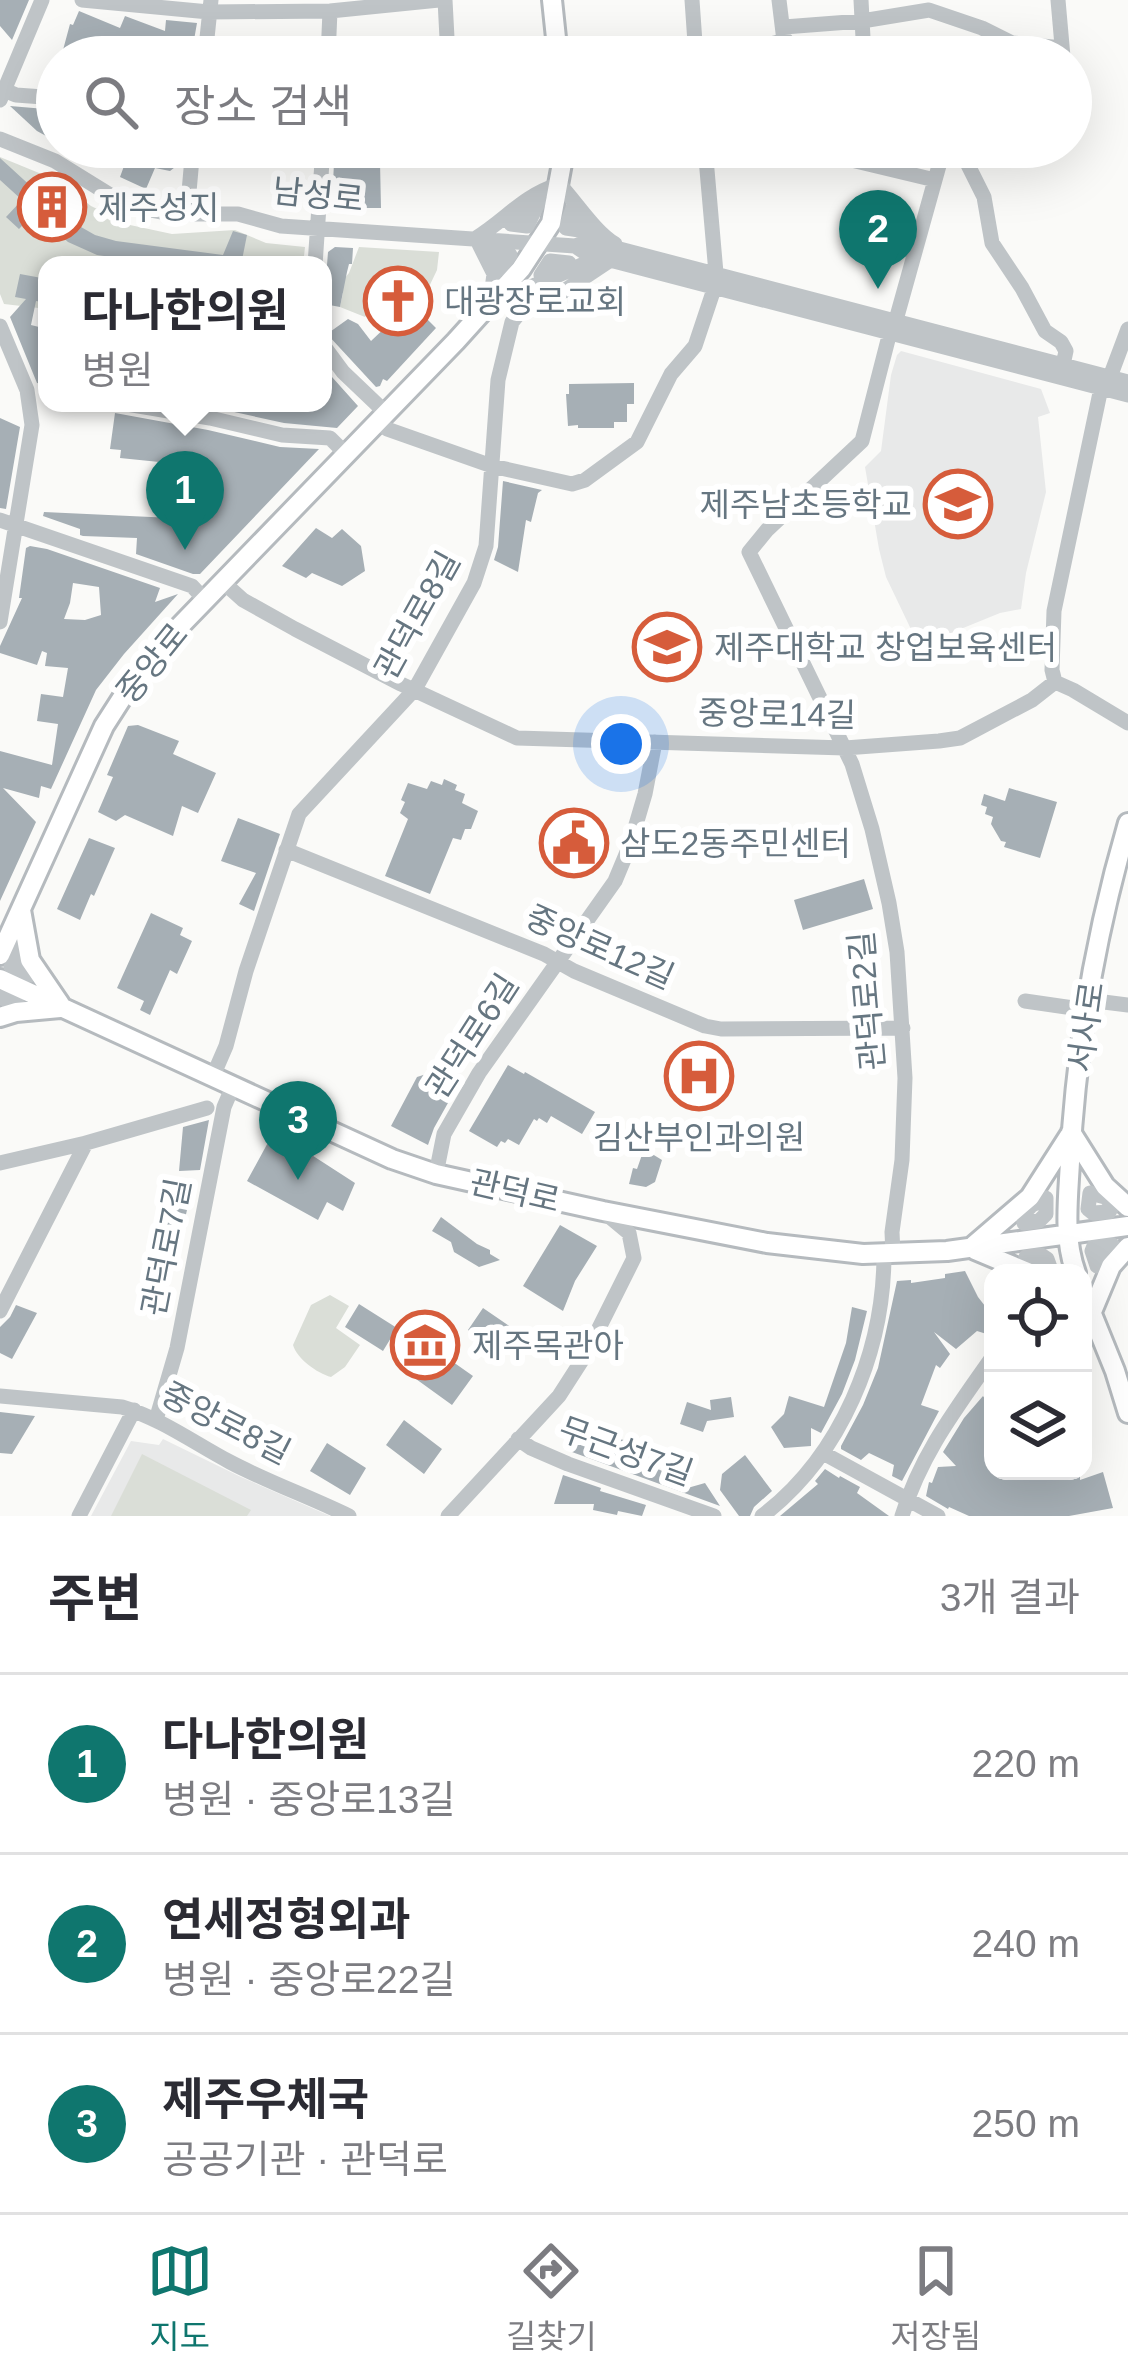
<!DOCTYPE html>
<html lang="ko">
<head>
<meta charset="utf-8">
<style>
	:root { --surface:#fff; --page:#f7f7f7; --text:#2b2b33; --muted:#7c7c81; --line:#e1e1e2; --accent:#0f766e }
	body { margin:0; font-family:Arial,"Noto Sans KR",sans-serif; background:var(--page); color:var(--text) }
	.controls { position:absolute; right:36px; bottom:36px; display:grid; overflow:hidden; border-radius:24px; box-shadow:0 12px 48px #0002 }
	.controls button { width:108px; height:108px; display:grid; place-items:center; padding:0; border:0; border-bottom:3px solid var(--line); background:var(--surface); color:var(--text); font:60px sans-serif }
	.you { position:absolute; left:621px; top:744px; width:42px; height:42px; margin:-30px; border:9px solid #fff; border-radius:50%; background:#1a73e8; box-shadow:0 0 0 18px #1a73e833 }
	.badge { display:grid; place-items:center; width:78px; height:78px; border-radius:50%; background:var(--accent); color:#fff; font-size:39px; font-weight:700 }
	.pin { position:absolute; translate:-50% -99px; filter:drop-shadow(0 3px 6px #0008) }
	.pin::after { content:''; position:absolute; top:63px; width:42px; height:36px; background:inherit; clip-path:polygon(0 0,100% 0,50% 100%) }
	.popup { position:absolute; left:38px; top:256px; width:294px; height:156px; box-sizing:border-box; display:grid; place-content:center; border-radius:24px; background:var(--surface); filter:drop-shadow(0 3px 9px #0005); font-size:39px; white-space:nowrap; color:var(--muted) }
	.popup b { font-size:45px; color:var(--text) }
	.popup::after { content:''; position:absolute; left:50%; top:100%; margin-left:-24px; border:24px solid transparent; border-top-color:var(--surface) }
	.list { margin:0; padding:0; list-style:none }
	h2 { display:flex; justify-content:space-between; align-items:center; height:156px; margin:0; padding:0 48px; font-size:51px }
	h2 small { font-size:39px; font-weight:400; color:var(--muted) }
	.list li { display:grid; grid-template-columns:78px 1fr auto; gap:36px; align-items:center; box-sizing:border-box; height:180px; padding:0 48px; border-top:3px solid var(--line) }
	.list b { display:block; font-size:45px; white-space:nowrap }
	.list p { margin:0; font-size:39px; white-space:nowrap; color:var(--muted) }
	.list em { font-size:39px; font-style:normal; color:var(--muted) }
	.icon { flex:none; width:66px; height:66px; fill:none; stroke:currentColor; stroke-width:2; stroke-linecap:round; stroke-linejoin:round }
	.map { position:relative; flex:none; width:1128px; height:1516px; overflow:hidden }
	.search { position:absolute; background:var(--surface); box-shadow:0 12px 48px #0002; left:36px; right:36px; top:36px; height:132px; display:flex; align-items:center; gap:30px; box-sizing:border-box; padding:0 42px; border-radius:66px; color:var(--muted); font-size:45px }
	.sheet { height:696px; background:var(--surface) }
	nav { display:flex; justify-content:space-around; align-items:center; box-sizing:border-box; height:168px; border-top:3px solid var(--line); background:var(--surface); font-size:33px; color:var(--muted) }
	nav a { display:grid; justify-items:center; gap:6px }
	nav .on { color:var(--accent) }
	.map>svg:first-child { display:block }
	.built { fill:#e8e9e9 }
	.green { fill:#daded7 }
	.building { fill:#a6afb5; fill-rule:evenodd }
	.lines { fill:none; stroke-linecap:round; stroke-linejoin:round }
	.major-casing { stroke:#b5babe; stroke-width:24 }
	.minor { stroke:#bfc4c7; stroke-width:15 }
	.major { stroke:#fff; stroke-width:18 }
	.labels { text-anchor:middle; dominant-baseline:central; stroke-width:12; stroke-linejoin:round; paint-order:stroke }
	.street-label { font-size:33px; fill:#667681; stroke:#fff }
	.poi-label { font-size:33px; fill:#667681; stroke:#fff; text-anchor:start }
</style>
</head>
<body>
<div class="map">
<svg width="1128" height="1516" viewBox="0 0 1128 1516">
	<rect width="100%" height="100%" fill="#fafaf8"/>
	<path class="built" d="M901,351L1041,389L1050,413L1038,417L1046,492L1026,573L1021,609L1000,613L919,646L886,577L879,549L865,467L881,451L891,375L897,355Z
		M163,1439L241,1477L330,1516H91L131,1441L159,1445Z"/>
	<path class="green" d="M0,157L61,182L91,206L130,225L172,234L235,230L266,243L305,247L303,265H47V309L4,304L0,294Z
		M359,247L439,252L437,270L427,291L391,284L365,317L340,307L343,293L334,291L349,273Z
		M330,1295L349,1306L336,1328L360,1345L345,1367L331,1377C317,1373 297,1359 293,1345L311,1305Z
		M142,1454L251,1510L247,1516H111Z"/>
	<path class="building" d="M0,0H29L12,40L0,26Z
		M79,11L120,28L125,16L165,31L166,20L197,23L191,57H81L63,50L70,24L73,25Z
		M10,106L57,110V142L37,131Z
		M79,147H177L181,148L179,164L170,171L155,168L146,189L120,177L124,166L106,162Z
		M0,158L47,201L61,182L80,197L67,219L95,235L116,241L223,255L233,231L247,235L241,265H167L97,255L68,242L35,212L19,229L6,217L22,200L0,180Z
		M334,162H380L381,208H354V184H333Z
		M335,247L353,248L352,264H349L347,272L340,307L324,304L328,252Z
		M20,274L47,279V303L36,301L31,325L47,329V385L37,383L10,317L26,299L15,297Z
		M392,283L427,291L417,301L426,310L422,314L436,328L387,381L383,379L380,386L376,387L327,334L348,319L358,324L371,341L390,323L374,308L378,298Z
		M332,377L358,406L337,428L284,423L193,403H323V386Z
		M634,383V404H627V422H614V428H578V425L568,426L566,394H569V384Z
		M115,413L208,430L280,447L319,449L200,574H193L136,554L137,538L83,536L80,535V529L43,516L44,512L194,519L200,461L170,458L169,463L120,458L121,450L110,449Z
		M0,418L20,427L6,509L0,508Z
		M503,481L542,490L538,493L531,522L526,520L518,572L494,560L498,547Z
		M316,528L332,538L342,529L361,546L365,571L342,586L312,573L306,578L282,566Z
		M30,546L47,549L160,588L155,602L178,594L124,654L96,690L51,789L41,786L39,798L3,788L36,822L0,901V751L52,765L58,724L37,721L41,694L63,697L68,668L45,666L47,653L42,651L37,665L0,653V646L22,598H19L26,548ZM73,583L99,587L101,615L85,620L64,619L70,603Z
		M138,725L179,741L173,754L216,773L198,813L182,806L173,836L125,815L116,821L98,812L113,777L107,775L128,726Z
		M444,779L457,785L455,790L465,794L462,803L478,811L471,829H465L461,840L453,838L430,894L385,876L408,819L400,813L405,802L401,800L408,783L427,789L431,781L442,785Z
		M1009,788L1057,802L1040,858L1004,847L1006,842L1001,841L991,824L993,817L985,814L987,807L981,805L984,794L1005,801Z
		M238,818L280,834L254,911L239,904L256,873L221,861Z
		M89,838L115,848L94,896L91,894L80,920L57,909Z
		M864,879L873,909L803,930L794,900Z
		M151,913L183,928L180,935L192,941L177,974L170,970L150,1015L140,1010L144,1001L117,988Z
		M508,1065L524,1074L525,1072L595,1112L582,1134L551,1116L547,1123L539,1118L537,1121L534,1119L519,1145L508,1139L505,1143L501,1141L497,1147L469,1131Z
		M439,1070L448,1074L445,1078L458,1085L434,1128L428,1145L391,1126L417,1077Z
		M209,1120L200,1170L179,1171L183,1127Z
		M271,1137L306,1154L307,1152L355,1183L343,1211L327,1202L318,1220L247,1181Z
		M644,1149L662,1160L655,1182L646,1187L629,1184L633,1168L637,1169Z
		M169,1196L189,1201L180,1241L160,1235Z
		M441,1217L477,1244L490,1250V1254L500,1260L479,1267L454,1252L451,1242L432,1231Z
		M560,1225L597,1246L575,1281L563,1311L523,1286Z
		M965,1271L978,1297L985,1306L993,1308V1336L977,1331L956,1349L934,1332L950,1354L940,1368L936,1365L921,1405L939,1411L902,1481L892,1476L894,1465L869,1453L861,1460L841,1449V1446L863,1405L878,1368L897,1281L911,1280V1283L945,1278V1274Z
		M359,1304L397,1328L383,1351L345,1327Z
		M16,1305L37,1313L12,1359L0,1353V1327L10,1317Z
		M852,1307L867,1311L855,1360L842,1394L821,1433L811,1428V1446L784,1448L771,1427L784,1414L789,1396L824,1407L846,1343Z
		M483,1308L515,1330L499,1352L468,1330Z
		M436,1350L473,1376L452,1405L416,1379Z
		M983,1396L993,1410V1471H1080V1480L1103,1472L1113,1508L1069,1516H969L949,1507L948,1509L926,1496L929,1482L932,1483L938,1467L956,1466L943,1452L964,1418Z
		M731,1397L734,1417L707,1421L703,1432L680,1424L687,1402L711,1410L710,1400Z
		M0,1412L35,1416L12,1454L0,1453Z
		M404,1420L442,1449L424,1474L386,1445Z
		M579,1429L628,1441L624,1452L668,1474L676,1453L694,1460L684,1489L705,1483L720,1506L572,1452Z
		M327,1443L366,1468L350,1495L310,1471Z
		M745,1455L772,1491L754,1507L750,1516H739L720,1490L722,1474Z
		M825,1469L839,1478L840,1476L860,1487L857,1493L889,1516H780L818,1484L815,1481Z
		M563,1475L601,1488L600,1491L646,1505L642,1516L618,1511L617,1515L593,1510L594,1504H554Z"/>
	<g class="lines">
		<defs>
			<path id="major" d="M552,0L558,57
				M21,910L30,960L60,1004
				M0,955L104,726L129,687L179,627L456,341L521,269L551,223L565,147
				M0,979L392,1159L436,1174L603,1211L767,1243L863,1254L947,1251L1128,1226
				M0,1017L16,1012L60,1008
				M1071,1132L1105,1186L1128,1207
				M974,1245L1030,1197L1069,1136
				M975,1250L1030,1273
				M1076,1273C1063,1237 1068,1200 1070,1162C1076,1048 1096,932 1128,823
				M1083,1292L1115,1371L1128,1413
				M1091,1314L1111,1266L1128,1247"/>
		</defs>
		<use href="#major" class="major-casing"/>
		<path class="minor" d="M82,0L209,12L330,11L439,0
			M445,0L448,57
			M692,0L696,57
			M779,0L786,57
			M861,0L864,57
			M1058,0L1063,57
			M784,27L862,21L929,10L982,28L1012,43L1062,48
			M205,57L211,0
			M328,57L330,11
			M722,57L786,40
			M4,90L16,95L57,98
			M0,100L42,0
			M0,139L55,161L110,195L145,209L171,214H238L281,226L575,246L589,241L1128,382
			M705,147L716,273
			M797,147L935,180
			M959,147L984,197L992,243L1022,288L1045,331L1061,342L1066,351L1063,365
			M539,201L527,226L511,224V223Z
			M573,208L586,231L566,228Z
			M187,214L193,147
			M575,246L587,254L1128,395
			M493,253L510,255L500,269Z
			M550,261L569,263L541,275Z
			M315,265L323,147
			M493,303L598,258
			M490,304L494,274L476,238C508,218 521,197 559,184C577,203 594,231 615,244
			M896,320L940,162L953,147
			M0,326L27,390L32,425L0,622
			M890,332L862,441L767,530L749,552L852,764L872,829L889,903L897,952L905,1078L902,1160L892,1232L893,1254
			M323,345L343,372L386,413
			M1110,377L1128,329
			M121,403L210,418L282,435L330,438L346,454
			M378,421L387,429L492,466L572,484L585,480L637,442L671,374L695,346L715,286
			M0,520L192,586L205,600
			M223,582L243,600L295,629L401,684L517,738L845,748L939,741L960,738L1032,700L1055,682
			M1055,682L1052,670L1054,611L1101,388
			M1055,682L1073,690L1128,723
			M286,850L544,954L574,971L705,1026L721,1029L903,1028
			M20,945L31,973L30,975L11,967Z
			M0,997L18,1005L9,1009
			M1088,1000L1128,1005
			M1025,1001L1087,1010
			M213,1076L226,1046L246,971L299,814L415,689L474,583L486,546L498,380L512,322L526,305L564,291L612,259
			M0,1163L86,1143L207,1108
			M436,1174L444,1134L479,1073L615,881L630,845L645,794L655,742
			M1090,1193L1105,1197L1113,1205L1109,1212L1093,1213L1088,1209Z
			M1046,1198V1214L1039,1221L1024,1223L1023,1214L1032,1205Z
			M1111,1244L1116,1249L1097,1266L1092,1251L1094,1246Z
			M1041,1255L1047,1259L1052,1273C1033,1268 1037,1273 1026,1257Z
			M0,1311L86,1143
			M0,1396L122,1407C162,1419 194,1443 230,1462C268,1482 310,1497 349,1516
			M156,1420L177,1348L224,1107L233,1086
			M518,1439L531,1448L568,1464L714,1516
			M823,1453L938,1516
			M79,1516L134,1410
			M448,1516L559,1396L586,1354L634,1258L629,1233L605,1213
			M762,1516C841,1456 884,1352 884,1254
			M902,1516C921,1454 956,1409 993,1356"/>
		<use href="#major" class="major"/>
	</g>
	<defs>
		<symbol id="building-ring" viewBox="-11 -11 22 22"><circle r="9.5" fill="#fff" stroke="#d65c3b" stroke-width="1.5"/><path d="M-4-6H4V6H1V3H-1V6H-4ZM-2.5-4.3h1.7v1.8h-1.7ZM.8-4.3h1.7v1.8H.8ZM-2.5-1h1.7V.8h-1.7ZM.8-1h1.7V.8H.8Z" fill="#d65c3b"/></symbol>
		<symbol id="church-ring" viewBox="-11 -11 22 22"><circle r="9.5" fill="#fff" stroke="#d65c3b" stroke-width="1.5"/><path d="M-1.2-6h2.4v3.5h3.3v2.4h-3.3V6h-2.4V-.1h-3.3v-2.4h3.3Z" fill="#d65c3b"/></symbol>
		<symbol id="school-ring" viewBox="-11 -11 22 22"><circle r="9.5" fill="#fff" stroke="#d65c3b" stroke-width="1.5"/><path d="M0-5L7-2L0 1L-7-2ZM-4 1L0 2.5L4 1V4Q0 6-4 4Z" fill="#d65c3b"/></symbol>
		<symbol id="university-ring" viewBox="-11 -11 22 22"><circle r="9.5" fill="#fff" stroke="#d65c3b" stroke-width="1.5"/><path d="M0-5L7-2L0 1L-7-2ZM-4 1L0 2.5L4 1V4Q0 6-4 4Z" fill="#d65c3b"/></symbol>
		<symbol id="civic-ring" viewBox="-11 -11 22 22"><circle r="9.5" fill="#fff" stroke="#d65c3b" stroke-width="1.5"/><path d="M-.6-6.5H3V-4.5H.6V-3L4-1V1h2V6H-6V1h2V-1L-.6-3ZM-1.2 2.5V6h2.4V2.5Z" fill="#d65c3b"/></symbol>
		<symbol id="hospital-ring" viewBox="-11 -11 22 22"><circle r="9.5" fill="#fff" stroke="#d65c3b" stroke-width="1.5"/><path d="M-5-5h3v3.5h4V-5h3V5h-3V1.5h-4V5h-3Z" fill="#d65c3b"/></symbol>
		<symbol id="museum-ring" viewBox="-11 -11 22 22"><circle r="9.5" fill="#fff" stroke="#d65c3b" stroke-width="1.5"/><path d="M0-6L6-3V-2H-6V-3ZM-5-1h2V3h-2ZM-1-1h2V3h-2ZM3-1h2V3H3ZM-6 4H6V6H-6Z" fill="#d65c3b"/></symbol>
	</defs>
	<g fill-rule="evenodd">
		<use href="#building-ring" x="14" y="169" width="76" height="76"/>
		<use href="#church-ring" x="360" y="263" width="76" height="76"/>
		<use href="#school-ring" x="920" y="466" width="76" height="76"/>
		<use href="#university-ring" x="629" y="609" width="76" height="76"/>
		<use href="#civic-ring" x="536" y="805" width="76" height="76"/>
		<use href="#hospital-ring" x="661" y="1038" width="76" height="76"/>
		<use href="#museum-ring" x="387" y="1307" width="76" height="76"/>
	</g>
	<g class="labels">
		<g class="street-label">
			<text transform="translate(318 195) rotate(6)">남성로</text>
			<text transform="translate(417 615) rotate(-61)">관덕로8길</text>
			<text transform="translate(152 663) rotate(-51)">중앙로</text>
			<text transform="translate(777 714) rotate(1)">중앙로14길</text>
			<text transform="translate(600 947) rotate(24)">중앙로12길</text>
			<text transform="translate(867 1001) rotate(-95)">관덕로2길</text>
			<text transform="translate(1086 1027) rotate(-82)">서사로</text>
			<text transform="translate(472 1036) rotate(-57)">관덕로6길</text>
			<text transform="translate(515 1191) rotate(13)">관덕로</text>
			<text transform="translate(166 1247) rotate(-79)">관덕로7길</text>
			<text transform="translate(226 1423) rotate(27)">중앙로8길</text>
			<text transform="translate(626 1451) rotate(20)">무근성7길</text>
		</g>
		<g class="poi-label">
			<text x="98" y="207">제주성지</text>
			<text x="444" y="301">대광장로교회</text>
			<text x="912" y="504" text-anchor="end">제주남초등학교</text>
			<text x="714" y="647">제주대학교 창업보육센터</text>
			<text x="620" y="843">삼도2동주민센터</text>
			<text x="699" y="1137" text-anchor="middle">김산부인과의원</text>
			<text x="472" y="1345">제주목관아</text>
		</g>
	</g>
</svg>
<div class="controls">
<button><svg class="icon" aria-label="locate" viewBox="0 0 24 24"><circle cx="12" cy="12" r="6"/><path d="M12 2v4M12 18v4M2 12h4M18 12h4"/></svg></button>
<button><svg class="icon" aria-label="layers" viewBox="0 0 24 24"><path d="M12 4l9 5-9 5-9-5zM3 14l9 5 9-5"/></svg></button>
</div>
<div class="you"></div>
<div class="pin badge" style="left:185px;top:550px">1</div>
<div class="popup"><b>다나한의원</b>병원</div>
<div class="pin badge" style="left:878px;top:289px">2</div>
<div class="pin badge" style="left:298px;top:1180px">3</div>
<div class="search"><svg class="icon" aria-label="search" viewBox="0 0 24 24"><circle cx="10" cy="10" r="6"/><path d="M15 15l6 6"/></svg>장소 검색</div>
</div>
<section class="sheet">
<h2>주변<small>3개 결과</small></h2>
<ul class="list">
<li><span class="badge">1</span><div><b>다나한의원</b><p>병원 · 중앙로13길</p></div><em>220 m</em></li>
<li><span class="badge">2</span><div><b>연세정형외과</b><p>병원 · 중앙로22길</p></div><em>240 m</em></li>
<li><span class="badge">3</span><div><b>제주우체국</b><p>공공기관 · 관덕로</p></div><em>250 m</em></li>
</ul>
</section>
<nav>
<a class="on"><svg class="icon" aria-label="map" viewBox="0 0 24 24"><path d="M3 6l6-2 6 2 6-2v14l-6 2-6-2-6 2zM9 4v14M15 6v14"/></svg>지도</a>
<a><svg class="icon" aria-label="directions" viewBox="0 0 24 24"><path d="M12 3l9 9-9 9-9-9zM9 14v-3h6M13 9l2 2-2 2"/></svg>길찾기</a>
<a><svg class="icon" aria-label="saved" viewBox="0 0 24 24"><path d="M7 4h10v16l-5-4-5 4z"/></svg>저장됨</a>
</nav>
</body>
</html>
